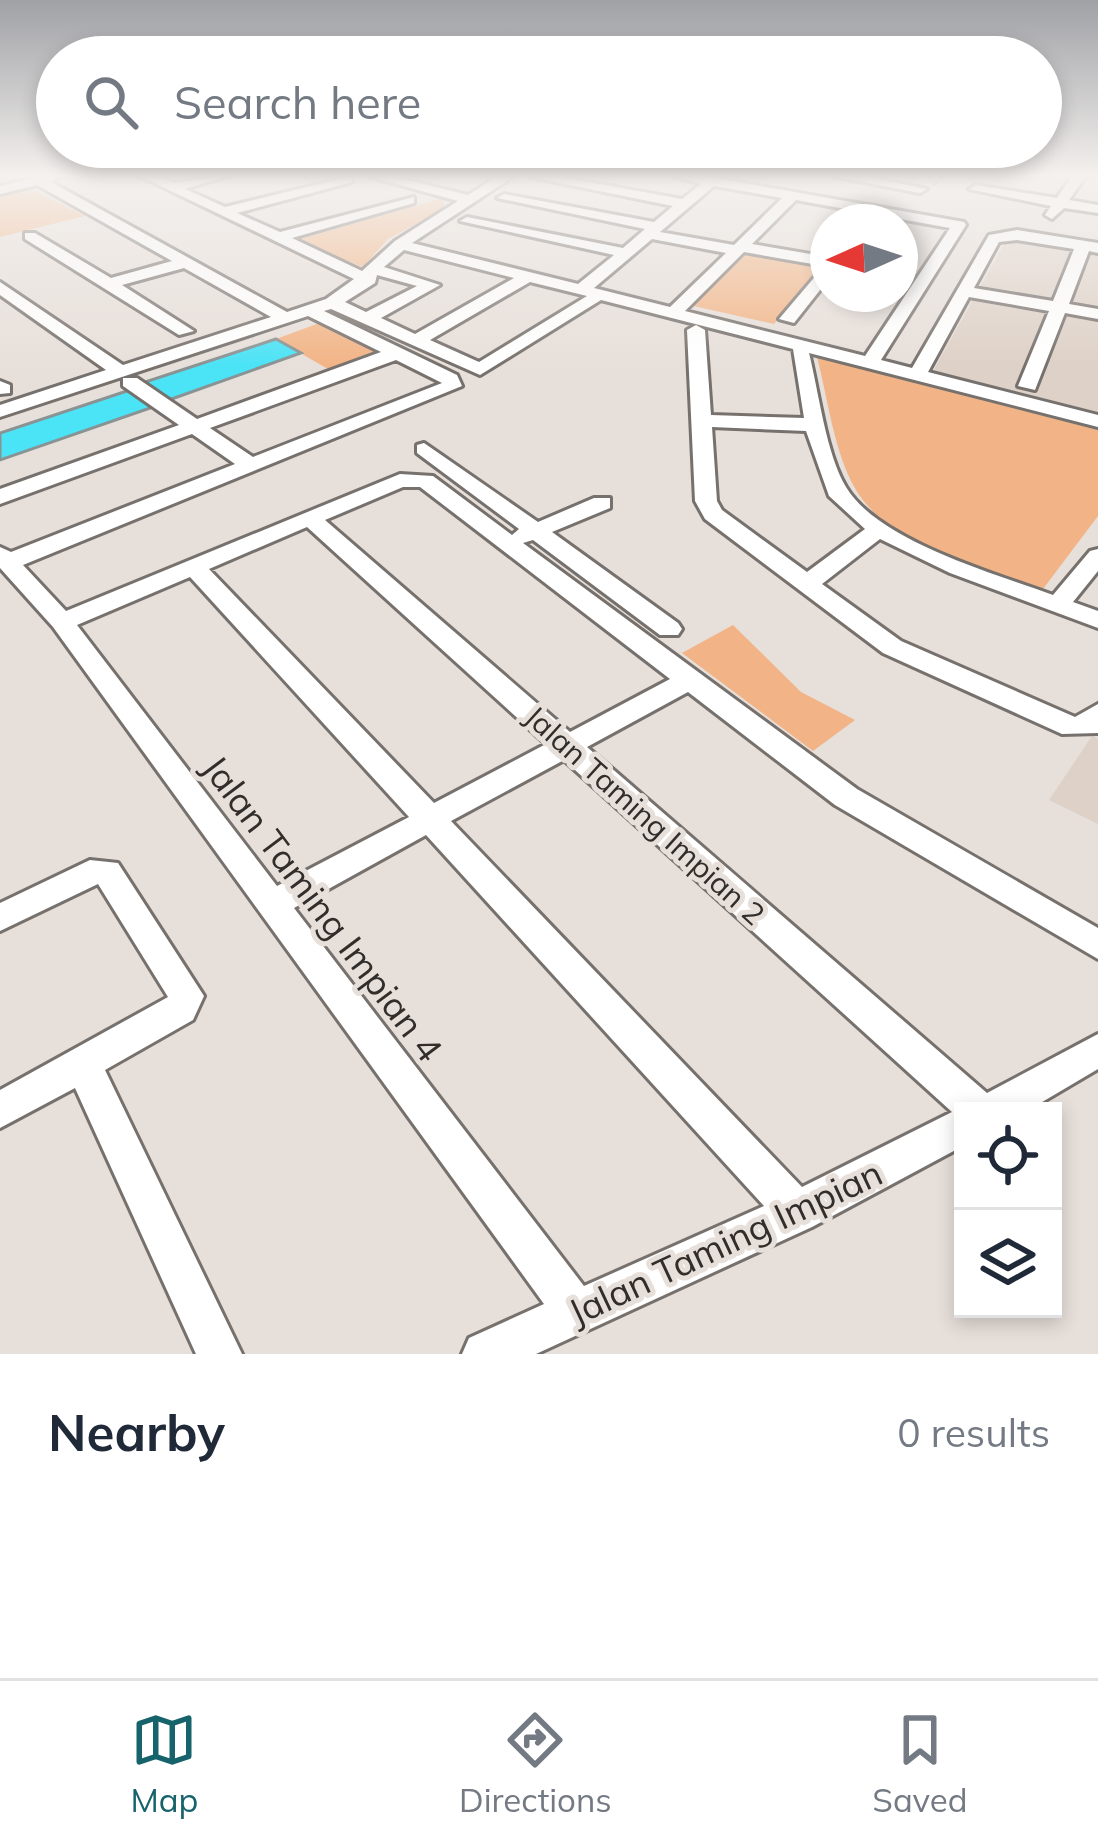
<!DOCTYPE html>
<html lang="en">
<head>
<meta charset="utf-8">
<style>
	:root { --surface:#fff; --page:#f2f2f3; --text:#1f2937; --muted:#747a83; --line:#e0e1e3; --accent:#16636c }
	body { margin:0; font-family:Mulish,sans-serif; background:var(--page); color:var(--text) }
	.controls { position:absolute; right:36px; bottom:36px; display:grid; overflow:hidden; border-radius:0px; box-shadow:0 6px 18px #0003 }
	.controls button { width:108px; height:108px; display:grid; place-items:center; padding:0; border:0; border-bottom:3px solid var(--line); background:var(--surface); color:var(--text); font:60px sans-serif }
	.compass { position:absolute; left:810px; top:204px; width:108px; height:108px; border-radius:50%; background:var(--surface); box-shadow:0 6px 18px #0003; rotate:267deg }
	.list { margin:0; padding:0; list-style:none }
	h2 { display:flex; justify-content:space-between; align-items:center; height:156px; margin:0; padding:0 48px; font-size:51px }
	h2 small { font-size:39px; font-weight:400; color:var(--muted) }
	.icon { flex:none; width:66px; height:66px; fill:none; stroke:currentColor; stroke-width:2; stroke-linecap:round; stroke-linejoin:round }
	.map { position:relative; flex:none; width:1098px; height:1354px; overflow:hidden }
	.search { position:absolute; background:var(--surface); box-shadow:0 6px 18px #0003; left:36px; right:36px; top:36px; height:132px; display:flex; align-items:center; gap:30px; box-sizing:border-box; padding:0 42px; border-radius:66px; color:var(--muted); font-size:45px }
	.sheet { height:324px; background:var(--surface) }
	nav { display:flex; justify-content:space-around; align-items:center; box-sizing:border-box; height:168px; border-top:3px solid var(--line); background:var(--surface); font-size:33px; color:var(--muted) }
	nav a { display:grid; justify-items:center; gap:6px }
	nav .on { color:var(--accent) }
	.map>svg:first-child { display:block }
	.built { fill:#ded1c7 }
	.green { fill:#f2b486 }
	.building { fill:#4be3f6; stroke:#8a9394; stroke-width:3 }
	.lines { fill:none; stroke-linecap:round; stroke-linejoin:round }
	.minor-casing { stroke:#77716d; stroke-width:6 }
	.path { stroke:#938d8a; stroke-width:3; stroke-dasharray:4.5 3; stroke-linecap:butt }
	.minor { fill:#fff; fill-rule:evenodd }
	.labels { text-anchor:middle; dominant-baseline:central; stroke-width:10; stroke-linejoin:round; paint-order:stroke }
	.street-label { font-size:30px; fill:#302d2b; stroke:#e7dfda }
	.near-street-label { font-size:36px; fill:#302d2b; stroke:#e7dfda }
</style>
</head>
<body>
<div class="map">
<svg width="1098" height="1354" viewBox="0 0 1098 1354">
	<rect width="100%" height="100%" fill="#e7dfda"/>
	<path class="built" d="M1012,230L1098,244V412L933,371Z
		M1092,736L1098,739V824L1049,800Z"/>
	<path class="green" d="M27,187L85,216L0,237V193Z
		M443,198L445,208L388,239L363,267L294,241Z
		M743,250L823,265L774,324L689,305Z
		M322,322L380,350L328,369L276,339Z
		M817,357L1098,430V516L1040,593C982,568 891,548 856,490C834,453 828,399 817,357Z
		M733,625L801,692L855,720L813,751L682,653Z"/>
	<path class="building" d="M276,339L301,353L166,401L142,383Z
		M133,389L156,406L0,460V433Z"/>
	<g class="lines">
		<defs>
			<path id="minor" d="M41,176H60L51,182L287,312L326,299L354,279L140,176H158L174,183L228,176L185,189L225,207L352,176V182L237,213L280,232L414,197V203L292,238L362,271L395,241L458,201L368,176H391L468,195L498,176H514L412,243L578,284L614,255L460,221L467,217L623,248L645,229L497,198L504,194L654,222L673,206L531,177L555,176L682,199L701,184L674,176H704L964,222L966,225L881,360L912,368L989,235L1017,230L1098,243V253L1089,251L1069,304L1098,309V319L1065,313L1035,390L1018,386L1049,311L969,297L928,372L1098,415V427L809,353C819,393 826,454 846,487C878,541 996,574 1053,595L1090,551L1098,549V571L1073,602L1098,611V628L950,573L880,539L822,584L901,641L1075,717L1098,704V733L1062,734L883,653L705,519L695,501L687,330L696,325L705,330L711,415L804,418L793,349L601,300L480,375L331,309L324,311L457,375L462,386L23,565L66,611L400,474L433,476L512,535L519,529L417,453V445L424,443L538,522L594,498H610V508L552,532L678,623L682,629L678,635H660L533,540L523,543L857,789L1098,928V959L835,805L688,692L587,747L987,1093L1098,1034V1069L1027,1111H963V1146L812,1227L536,1354H462L469,1338L544,1304L53,627L0,568V547L11,552L235,464L192,434L0,504V489L179,425L123,386V378H137L197,419L381,352L308,316L0,417V405L106,370L0,295V282L123,365L271,317L184,268L122,285L194,331L179,335L25,239V233H35L111,278L172,261L37,185L0,194V186ZM714,186L782,198L734,245L660,232ZM796,200L950,228L865,356L685,311L744,252L824,266L779,319L794,323L828,280V257L752,244ZM652,239L726,253L670,307L594,288ZM1017,240L1074,249L1053,301L974,288L999,242ZM404,250L514,278L415,334L381,318L440,285L384,267ZM377,275L417,286L366,312L345,302L375,283ZM530,282L587,296L479,362L430,340ZM396,360L442,383L253,457L210,428ZM712,427L806,431L829,496L865,529L807,572L722,510L717,501ZM403,487H420L670,679L570,732L325,520ZM307,527L546,744L434,803L209,569ZM190,577L409,817L277,886L77,625ZM564,760L952,1112L802,1187L451,821ZM426,835L764,1206L584,1286L294,908Z
				M832,176H864L927,189L920,193Z
				M1072,176H1086L1069,200L1098,205V213L1064,208L1052,219L1045,215L1051,206L969,189L976,185L1057,198Z
				M0,381L10,385V393L0,394Z
				M90,860L118,863L204,996L193,1020L105,1070L242,1354H196L75,1088L0,1128V1090L168,997L98,884L0,931V903Z"/>
		</defs>
		<use href="#minor" class="minor-casing"/>
		<path class="path" d="M934,185L943,176"/>
		<use href="#minor" class="minor"/>
	</g>
	<linearGradient id="sky" x2="0" y2="1"><stop stop-color="#a0a1a6"/><stop offset="0.48" stop-color="#f4f1ee"/><stop offset="1" stop-color="#f4f1ee" stop-opacity="0"/></linearGradient>
	<rect width="1098" height="366" fill="url(#sky)"/>
	<g class="labels">
		<g class="street-label">
			<text transform="translate(645 815) rotate(42)">Jalan Taming Impian 2</text>
		</g>
		<g class="near-street-label">
			<text transform="translate(323 908) rotate(53)">Jalan Taming Impian 4</text>
			<text transform="translate(725 1242) rotate(-25)">Jalan Taming Impian</text>
		</g>
	</g>
</svg>
<div class="controls">
<button><svg class="icon" aria-label="locate" viewBox="0 0 24 24"><circle cx="12" cy="12" r="6"/><path d="M12 2v4M12 18v4M2 12h4M18 12h4"/></svg></button>
<button><svg class="icon" aria-label="layers" viewBox="0 0 24 24"><path d="M12 4l9 5-9 5-9-5zM3 14l9 5 9-5"/></svg></button>
</div>
<svg class="compass" viewBox="-18 -18 36 36"><path d="M0-13l5 13h-10z" fill="#e53935"/><path d="M0 13l5-13h-10z" fill="#747a83"/></svg>
<div class="search"><svg class="icon" aria-label="search" viewBox="0 0 24 24"><circle cx="10" cy="10" r="6"/><path d="M15 15l6 6"/></svg>Search here</div>
</div>
<section class="sheet">
<h2>Nearby<small>0 results</small></h2>
<ul class="list">
</ul>
</section>
<nav>
<a class="on"><svg class="icon" aria-label="map" viewBox="0 0 24 24"><path d="M3 6l6-2 6 2 6-2v14l-6 2-6-2-6 2zM9 4v14M15 6v14"/></svg>Map</a>
<a><svg class="icon" aria-label="directions" viewBox="0 0 24 24"><path d="M12 3l9 9-9 9-9-9zM9 14v-3h6M13 9l2 2-2 2"/></svg>Directions</a>
<a><svg class="icon" aria-label="saved" viewBox="0 0 24 24"><path d="M7 4h10v16l-5-4-5 4z"/></svg>Saved</a>
</nav>
</body>
</html>
